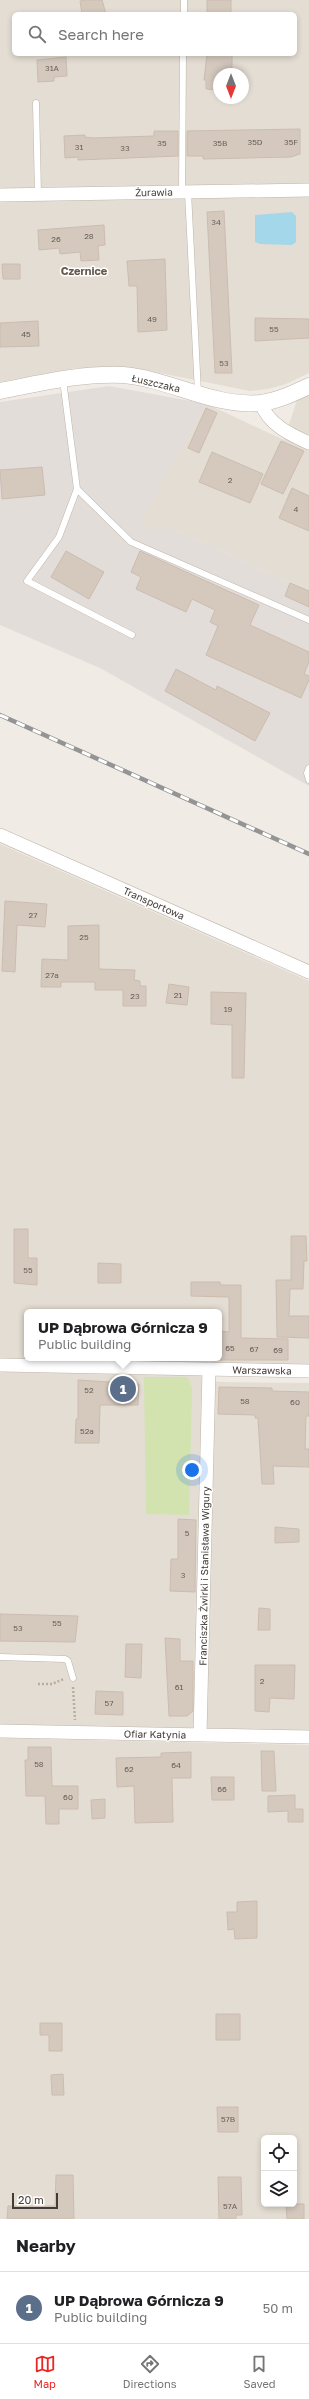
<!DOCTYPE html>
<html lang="en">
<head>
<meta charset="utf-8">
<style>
	:root { --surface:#fff; --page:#f2f2f2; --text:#202124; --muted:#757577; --line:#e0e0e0; --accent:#ea2623 }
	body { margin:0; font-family:"Golos Text",sans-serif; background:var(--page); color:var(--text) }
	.controls { position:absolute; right:12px; bottom:12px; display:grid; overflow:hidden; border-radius:6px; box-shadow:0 2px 6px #0003 }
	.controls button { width:36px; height:36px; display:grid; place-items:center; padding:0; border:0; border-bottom:1px solid var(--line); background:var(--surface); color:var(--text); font:20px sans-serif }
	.compass { position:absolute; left:213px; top:68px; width:36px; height:36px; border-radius:50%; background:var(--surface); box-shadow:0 2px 6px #0003; rotate:180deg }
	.scale { position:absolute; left:12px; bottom:10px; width:46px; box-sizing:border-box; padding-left:4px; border:2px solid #433b35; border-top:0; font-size:11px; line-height:14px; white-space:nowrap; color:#433b35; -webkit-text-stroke:3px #fff; paint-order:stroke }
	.you { position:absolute; left:192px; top:1470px; width:14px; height:14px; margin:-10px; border:3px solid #fff; border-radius:50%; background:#1a73e8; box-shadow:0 0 0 6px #1a73e833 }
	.badge { display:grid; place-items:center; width:26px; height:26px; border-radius:50%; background:var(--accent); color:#fff; font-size:13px; font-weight:700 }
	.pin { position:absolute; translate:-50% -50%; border:2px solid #fff; box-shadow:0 1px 4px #0006 }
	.popup { position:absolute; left:24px; top:1309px; width:198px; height:52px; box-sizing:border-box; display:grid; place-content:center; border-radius:6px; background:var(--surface); filter:drop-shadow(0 1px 3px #0005); font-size:13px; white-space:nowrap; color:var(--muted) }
	.popup b { font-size:15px; color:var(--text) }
	.popup::after { content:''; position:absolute; left:50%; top:100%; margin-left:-8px; border:8px solid transparent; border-top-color:var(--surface) }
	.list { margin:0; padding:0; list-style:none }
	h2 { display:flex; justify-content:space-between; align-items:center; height:52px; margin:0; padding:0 16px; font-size:17px }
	h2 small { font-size:13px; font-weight:400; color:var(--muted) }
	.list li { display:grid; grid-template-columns:26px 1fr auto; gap:12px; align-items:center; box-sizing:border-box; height:72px; padding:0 16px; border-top:1px solid var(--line) }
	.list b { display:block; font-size:15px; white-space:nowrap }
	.list p { margin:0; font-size:13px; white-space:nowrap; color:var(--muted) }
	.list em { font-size:13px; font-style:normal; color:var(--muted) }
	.icon { flex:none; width:22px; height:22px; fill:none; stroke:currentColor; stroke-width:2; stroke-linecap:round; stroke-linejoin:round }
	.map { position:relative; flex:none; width:309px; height:2219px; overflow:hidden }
	.search { position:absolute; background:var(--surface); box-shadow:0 2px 6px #0003; left:12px; right:12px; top:12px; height:44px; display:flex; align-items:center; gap:10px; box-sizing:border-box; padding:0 14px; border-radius:6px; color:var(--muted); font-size:15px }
	.sheet { height:124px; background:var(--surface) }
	nav { display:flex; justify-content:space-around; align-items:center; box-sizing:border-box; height:56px; border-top:1px solid var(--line); background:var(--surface); font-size:11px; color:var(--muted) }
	nav a { display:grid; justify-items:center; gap:2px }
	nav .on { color:var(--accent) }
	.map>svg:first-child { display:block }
	.residential { fill:#e4ddd3; fill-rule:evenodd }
	.industrial { fill:#e3ddda }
	.green { fill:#d3e3b0 }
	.water { fill:#a5d7ea }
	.building { fill:#d5c9be; stroke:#ccbcaf }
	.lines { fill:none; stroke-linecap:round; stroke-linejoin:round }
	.service-casing { stroke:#beb5ab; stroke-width:7 }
	.minor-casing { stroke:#beb5ab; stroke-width:14 }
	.tertiary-casing { stroke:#beb5ab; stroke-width:17 }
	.path { stroke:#bcac9a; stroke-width:2.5; stroke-dasharray:2 2; stroke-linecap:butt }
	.service { stroke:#fff; stroke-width:6 }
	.minor { stroke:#fff; stroke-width:13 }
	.tertiary { stroke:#fff; stroke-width:16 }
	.rail-casing { stroke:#949494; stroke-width:4.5 }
	.rail { stroke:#fff; stroke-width:3; stroke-dasharray:9; stroke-linecap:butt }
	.labels { text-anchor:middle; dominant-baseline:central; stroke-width:3; stroke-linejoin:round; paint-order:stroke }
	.number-label { font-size:8px; fill:#685e57 }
	.street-label { font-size:10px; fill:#433b35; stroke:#fff }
	.neighbourhood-label { font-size:11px; font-weight:bold; fill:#65584d; stroke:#fff }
</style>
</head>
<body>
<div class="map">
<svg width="309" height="2219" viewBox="0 0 309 2219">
	<rect width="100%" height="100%" fill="#f1ebe5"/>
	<path class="residential" d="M0,0H309V373L286,384L268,389L250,391L140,369L76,368L0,382ZM14,14H295V54H14ZM219,74H243V98H219Z
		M309,393V591L173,529H147L139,522L207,404L284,440L297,400Z
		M0,844L309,981V1366L0,1360ZM27,1312H219V1358H27Z
		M0,1372L190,1373L219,1382L309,1383V1731L0,1725Z
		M0,1738L309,1745V2219H0ZM264,2138H294V2204H264Z"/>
	<path class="industrial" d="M109,386L207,404L140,523L147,529H173L309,591V786L100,668L0,625V402Z"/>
	<path class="green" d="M144,1377H187L192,1387L189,1515L146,1514Z"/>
	<path class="water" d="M292,212L296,216V242L292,245L260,244L255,242V215Z"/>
	<path class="building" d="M86,0H102L106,14H82L80,1Z
		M207,0H231V14H207Z
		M207,54H232V73L219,74V90L206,89V80H204Z
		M66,57L67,76L54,77V81L38,82L37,60Z
		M300,129V154L291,157L203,159V156H187V131Z
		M154,131H178V156L78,160V157L65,158L64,136L85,135V137L93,138L154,136Z
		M224,211L232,373H215L207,212Z
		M104,225L105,245L98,246L99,260L81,261L80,252L60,254L59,248L39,250L38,230Z
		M165,259L167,330L138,332L137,286H129L127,261Z
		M2,264H20V279H3Z
		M255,318L309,319V338L255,341Z
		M38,321L39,346L0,347V323Z
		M206,408L217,413L199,453L188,448Z
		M281,441L304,451L283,494L261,484Z
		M212,452L263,474L250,503L199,482Z
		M42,467L45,495L2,499L0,470Z
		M292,488L309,496V531L279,518Z
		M66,551L104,572L89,599L51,577Z
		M140,551L259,605L250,625L309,652V662L304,674L309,676V680L301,698L206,655L218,626L210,622L215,610L192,599L186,612L136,589L141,577L131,572Z
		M290,583L309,591V607L285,596Z
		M176,669L216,690L217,686L270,713L255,741L165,691Z
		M5,901L47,904L45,927L17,925L15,972L2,971Z
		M99,925V969L135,970L134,980L140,981V986H146V1006H123V990H95V982H61V987H41L42,959L68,960V926Z
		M169,984L189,987L187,1005L166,1003Z
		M211,992L246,993L244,1078H232V1025L211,1024Z
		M14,1229H28V1258H37V1285L14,1283Z
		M291,1236H306L307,1261H304L303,1289H290L289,1316H309V1338L277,1337L276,1280H291Z
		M98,1263L121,1264V1283H98Z
		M191,1282H220L221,1285H241V1338L288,1339V1360H219V1331L229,1332V1297L191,1296Z
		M78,1380L139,1384L138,1405H100L99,1443H75L76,1419H78Z
		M219,1387L272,1388V1391L309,1392V1416H306L305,1449H309V1467L273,1466L274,1484H262L258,1418H255V1415L218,1414Z
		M178,1519L196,1520L195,1592L170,1591L171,1559H178Z
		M275,1527L299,1529V1542L275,1543Z
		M259,1608L270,1609V1630H258Z
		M0,1614L78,1616L75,1642L0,1641Z
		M165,1638L180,1639V1661H193V1711L187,1716H169Z
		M126,1644H142L141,1678L125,1677Z
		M255,1665H295L294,1699L270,1698L269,1712L255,1711Z
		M96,1691L123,1692V1715L95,1714Z
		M28,1747H51L52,1786H78V1809H59V1824H46L45,1796H26L25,1760H28Z
		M261,1751H274L276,1791H262Z
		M191,1752V1778H172L173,1822L135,1823L134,1786L117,1787L116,1758L161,1757V1753Z
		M211,1777H234V1800H212Z
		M295,1795V1809H303V1822H288V1811L268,1812V1796Z
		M105,1799V1818L92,1819L91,1800Z
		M257,1901V1938L235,1939L234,1929L228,1930L227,1912H237V1902Z
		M216,2014H240V2040H216Z
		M40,2023H62V2051H49V2035H40Z
		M63,2074L64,2095H52L51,2075Z
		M217,2107H238V2132H218Z
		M56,2175H73L74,2219H7L8,2206H55Z
		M218,2177H241L242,2215H236V2219H219Z
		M286,2204H304V2219H287Z"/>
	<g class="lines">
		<defs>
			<path id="service" d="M184,14V0
				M36,103L38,194
				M182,192L183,54
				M188,192L198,393
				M63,380L77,489L131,542L309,620
				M77,489L59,537L27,581L132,635
				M309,768L307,773L309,780
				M0,1657L65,1659L68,1661L73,1678"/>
			<path id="minor" d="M0,195L309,190
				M261,403C268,424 289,434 309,443
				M0,835L309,972
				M0,1365L309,1371
				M0,1731L309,1737
				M200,1735L209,1369"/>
			<path id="tertiary" d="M0,391C41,383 82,373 123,375C170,379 213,407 260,403C278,401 294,393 309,386"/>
		</defs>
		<use href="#service" class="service-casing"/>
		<use href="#minor" class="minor-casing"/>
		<use href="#tertiary" class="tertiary-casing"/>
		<path class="path" d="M38,1684H52L64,1679
			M73,1687L75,1720"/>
		<use href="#service" class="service"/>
		<use href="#minor" class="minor"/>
		<use href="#tertiary" class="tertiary"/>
		<defs>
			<path id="rail" d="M0,715L309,854"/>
		</defs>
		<use href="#rail" class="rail-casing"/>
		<use href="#rail" class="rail"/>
	</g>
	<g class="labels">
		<g class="number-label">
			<text x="52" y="68">31A</text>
			<text x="255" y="142">35D</text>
			<text x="291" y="142">35F</text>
			<text x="162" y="143">35</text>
			<text x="220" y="143">35B</text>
			<text x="79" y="147">31</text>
			<text x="125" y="148">33</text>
			<text x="216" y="222">34</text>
			<text x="89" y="236">28</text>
			<text x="56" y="239">26</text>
			<text x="152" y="319">49</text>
			<text x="274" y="329">55</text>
			<text x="26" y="334">45</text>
			<text x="224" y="363">53</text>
			<text x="230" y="480">2</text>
			<text x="296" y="509">4</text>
			<text x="33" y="915">27</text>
			<text x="84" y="937">25</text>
			<text x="52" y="975">27a</text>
			<text x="178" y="995">21</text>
			<text x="135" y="996">23</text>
			<text x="228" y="1009">19</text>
			<text x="28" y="1270">55</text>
			<text x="230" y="1348">65</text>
			<text x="254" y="1349">67</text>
			<text x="278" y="1350">69</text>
			<text x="89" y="1390">52</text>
			<text x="245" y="1401">58</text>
			<text x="295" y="1402">60</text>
			<text x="87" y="1431">52a</text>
			<text x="187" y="1533">5</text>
			<text x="183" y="1575">3</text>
			<text x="57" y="1623">55</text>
			<text x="18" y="1628">53</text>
			<text x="262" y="1681">2</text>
			<text x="179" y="1687">61</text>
			<text x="109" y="1703">57</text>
			<text x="39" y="1764">58</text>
			<text x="176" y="1765">64</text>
			<text x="129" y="1769">62</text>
			<text x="222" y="1789">66</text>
			<text x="68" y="1797">60</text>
			<text x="228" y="2119">57B</text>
			<text x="230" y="2206">57A</text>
		</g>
		<g class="street-label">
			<text transform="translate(154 192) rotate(-1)">Żurawia</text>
			<text transform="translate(156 383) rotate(13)">Łuszczaka</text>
			<text transform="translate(154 903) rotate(24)">Transportowa</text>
			<text transform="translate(262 1370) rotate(1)">Warszawska</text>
			<text transform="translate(204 1576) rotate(-89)">Franciszka Żwirki i Stanisława Wigury</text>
			<text transform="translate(155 1734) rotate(1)">Ofiar Katynia</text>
		</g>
		<g class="neighbourhood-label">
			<text x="84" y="270">Czernice</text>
		</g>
	</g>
</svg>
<div class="controls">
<button><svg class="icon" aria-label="locate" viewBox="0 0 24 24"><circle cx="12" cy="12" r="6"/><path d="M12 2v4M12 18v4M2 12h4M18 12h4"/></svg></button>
<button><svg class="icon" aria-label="layers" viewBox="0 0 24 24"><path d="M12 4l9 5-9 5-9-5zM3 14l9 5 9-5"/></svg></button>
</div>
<svg class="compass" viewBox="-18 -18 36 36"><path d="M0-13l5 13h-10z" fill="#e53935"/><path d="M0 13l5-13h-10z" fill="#757577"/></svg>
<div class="scale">20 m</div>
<div class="you"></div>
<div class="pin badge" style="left:123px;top:1389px;background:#5c6f8a">1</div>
<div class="popup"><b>UP Dąbrowa Górnicza 9</b>Public building</div>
<div class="search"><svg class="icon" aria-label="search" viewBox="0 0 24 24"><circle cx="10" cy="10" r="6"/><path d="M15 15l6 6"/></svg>Search here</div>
</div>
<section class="sheet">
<h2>Nearby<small></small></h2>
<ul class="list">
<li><span class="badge" style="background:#5c6f8a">1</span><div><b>UP Dąbrowa Górnicza 9</b><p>Public building</p></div><em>50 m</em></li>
</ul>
</section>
<nav>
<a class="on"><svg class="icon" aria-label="map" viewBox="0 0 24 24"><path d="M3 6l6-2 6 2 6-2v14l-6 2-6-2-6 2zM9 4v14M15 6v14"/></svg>Map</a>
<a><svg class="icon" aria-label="directions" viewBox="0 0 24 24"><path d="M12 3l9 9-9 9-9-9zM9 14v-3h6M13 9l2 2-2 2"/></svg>Directions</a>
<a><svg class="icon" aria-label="saved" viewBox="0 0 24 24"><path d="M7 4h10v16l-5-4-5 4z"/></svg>Saved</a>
</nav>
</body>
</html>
